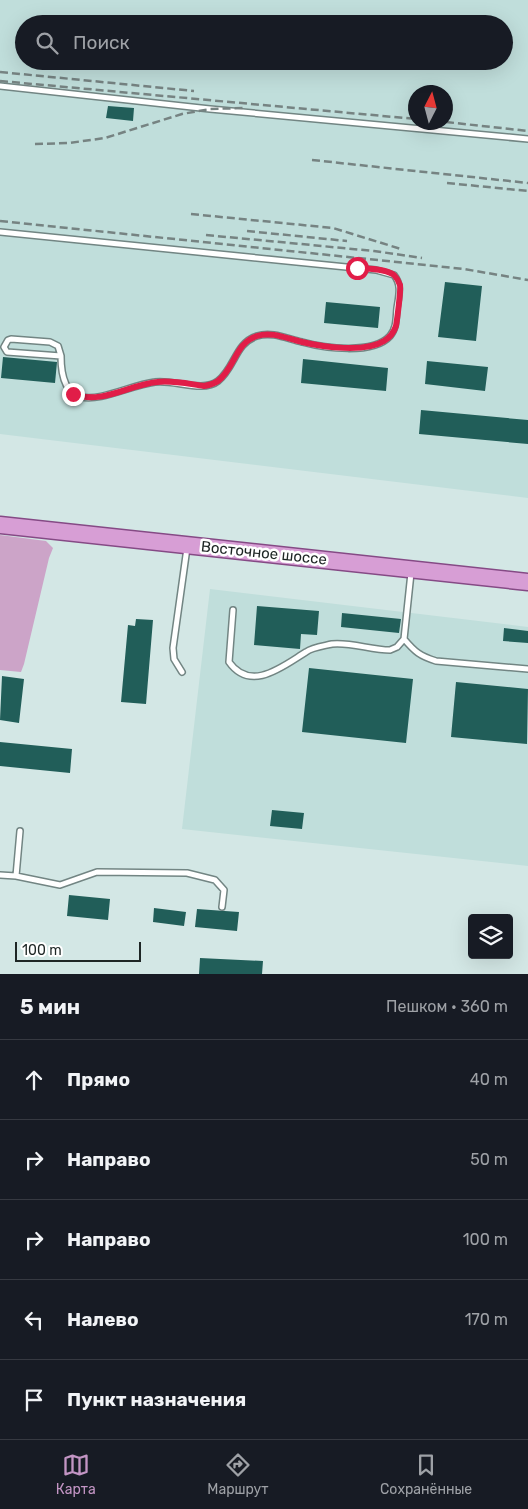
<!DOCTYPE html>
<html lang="ru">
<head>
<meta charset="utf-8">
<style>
	:root { --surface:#171b24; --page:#20242c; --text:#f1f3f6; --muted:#9ea1a6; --line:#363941; --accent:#c395c4 }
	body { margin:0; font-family:Rubik,sans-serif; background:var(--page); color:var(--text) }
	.controls { position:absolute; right:15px; bottom:15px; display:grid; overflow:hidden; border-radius:5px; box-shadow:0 5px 20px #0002 }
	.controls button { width:45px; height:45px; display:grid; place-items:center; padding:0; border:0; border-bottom:1px solid var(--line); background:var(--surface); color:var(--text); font:25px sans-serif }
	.compass { position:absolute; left:408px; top:85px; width:45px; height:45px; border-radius:50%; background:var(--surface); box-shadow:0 5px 20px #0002; rotate:6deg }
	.scale { position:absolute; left:15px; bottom:12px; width:126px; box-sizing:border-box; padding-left:5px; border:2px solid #1e2625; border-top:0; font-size:14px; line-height:18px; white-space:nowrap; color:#1e2625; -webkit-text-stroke:4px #fff; paint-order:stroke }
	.stop { position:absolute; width:15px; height:15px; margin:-11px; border:4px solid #e11d48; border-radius:50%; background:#fff }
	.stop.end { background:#e11d48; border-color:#fff; box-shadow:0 1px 5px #0008 }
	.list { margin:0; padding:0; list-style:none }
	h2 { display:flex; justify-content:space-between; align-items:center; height:65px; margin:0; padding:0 20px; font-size:21px }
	h2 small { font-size:16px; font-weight:400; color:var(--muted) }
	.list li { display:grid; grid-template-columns:32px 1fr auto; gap:15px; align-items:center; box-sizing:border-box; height:80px; padding:0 20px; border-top:1px solid var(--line) }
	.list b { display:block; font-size:19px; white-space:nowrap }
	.list em { font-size:16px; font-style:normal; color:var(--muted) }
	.icon { flex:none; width:28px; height:28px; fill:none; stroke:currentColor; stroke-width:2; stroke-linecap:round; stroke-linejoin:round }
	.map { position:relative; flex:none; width:528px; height:974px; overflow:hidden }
	.search { position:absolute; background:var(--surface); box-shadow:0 5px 20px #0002; left:15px; right:15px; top:15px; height:55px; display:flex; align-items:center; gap:12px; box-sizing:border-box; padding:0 18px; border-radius:28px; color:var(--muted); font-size:19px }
	.sheet { height:465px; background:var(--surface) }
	nav { display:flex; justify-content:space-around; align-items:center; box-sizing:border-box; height:70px; border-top:1px solid var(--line); background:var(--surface); font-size:14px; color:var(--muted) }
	nav a { display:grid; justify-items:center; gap:2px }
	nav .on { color:var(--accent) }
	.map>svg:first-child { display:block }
	.built { fill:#c0dedb; fill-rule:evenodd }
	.green { fill:#cca4c8 }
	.building { fill:#215e59 }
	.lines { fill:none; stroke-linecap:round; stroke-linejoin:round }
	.service-casing { stroke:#728583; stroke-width:8 }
	.primary-casing { stroke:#854a85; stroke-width:19 }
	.service { stroke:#fff; stroke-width:5 }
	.primary { stroke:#d79ed5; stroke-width:16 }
	.rail { stroke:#768382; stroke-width:2.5; stroke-dasharray:8 4; stroke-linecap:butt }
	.route { stroke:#e11d48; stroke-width:6 }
	.labels { text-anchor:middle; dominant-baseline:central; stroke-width:5; stroke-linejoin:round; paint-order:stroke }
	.street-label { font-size:15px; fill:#1e2625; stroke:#fff }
</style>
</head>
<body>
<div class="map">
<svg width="528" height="974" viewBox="0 0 528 974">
	<rect width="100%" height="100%" fill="#d3e7e5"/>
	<path class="built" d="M0,0H528V498L0,434ZM24,24H504V61H24ZM416,92H446V122H416Z
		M210,589L528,627V866L182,829Z"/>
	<path class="green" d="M0,535L46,541L53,548L49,558L24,664L21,672L0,670Z"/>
	<path class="building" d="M108,106L134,108L133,121L106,118Z
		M445,282L482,286L476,341L438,337Z
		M326,302L380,307L378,328L324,323Z
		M3,357L57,362L55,383L1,378Z
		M303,359L388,368L386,391L301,383Z
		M427,361L488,367L485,391L425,384Z
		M421,410L528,420V444L419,434Z
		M257,606L319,611L317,635L301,634L300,649L254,645Z
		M342,613L401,619L399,633L341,627Z
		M136,619L153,620L146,704L121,702L128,625L135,626Z
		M504,628L528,631V643L503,641Z
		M309,668L413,679L406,743L302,732Z
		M2,676L24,679L19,723L0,720Z
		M456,682L528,689L527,744L451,737Z
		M0,742L72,749L70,773L0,766Z
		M272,810L304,813L302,829L270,826Z
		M69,895L110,899L108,920L67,916Z
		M154,908L186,912L184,926L153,922Z
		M197,909L239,912L237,931L195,927Z
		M200,958L263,961L262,974H199Z"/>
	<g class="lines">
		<defs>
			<path id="service" d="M0,86L210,109L528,139
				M0,232L376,270L394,275C402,285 399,295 397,308C396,317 397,328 390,336C373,355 324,348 302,342C288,339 272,331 257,336C235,343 235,368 218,381C203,393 173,379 155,382C116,387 61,427 61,356L7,352L4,347L8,340L11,339L50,342L58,346L61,356
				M233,610L229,662C251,693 283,666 306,652C313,647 324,646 332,644C351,642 371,650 390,650L397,647L404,639L411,573
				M404,639C415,652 420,656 436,661L528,669
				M182,672L174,659L173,648L187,548
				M0,875L16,876L60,885L97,872L187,873L215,880L224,890L222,907
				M16,876L20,831"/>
			<path id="primary" d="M0,525L528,582"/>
		</defs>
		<use href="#service" class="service-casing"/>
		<use href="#primary" class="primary-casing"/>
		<use href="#service" class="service"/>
		<use href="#primary" class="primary"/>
		<path class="rail" d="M0,72L194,91
			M0,81L416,119
			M446,122L528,131
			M35,144L69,143L105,138L182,114L210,109L243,108
			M312,160L528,183
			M447,183L528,191
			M191,214L333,228L401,249
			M0,221L464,269L528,280
			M247,231L347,241
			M206,235L374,251L422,258"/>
	</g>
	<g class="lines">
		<path class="route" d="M73,394C102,405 128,385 157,382C172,380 189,384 204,386C209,385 214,384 218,381C235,368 235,343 257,336C272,331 288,339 302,342C323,347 365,353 384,341C389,338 394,332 396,326C397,320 401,291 400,285C399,282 396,277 394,275C385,268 367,269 357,268"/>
	</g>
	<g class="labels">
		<g class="street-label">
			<text transform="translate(264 553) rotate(6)">Восточное шоссе</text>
		</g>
	</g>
</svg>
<div class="controls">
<button><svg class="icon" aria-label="layers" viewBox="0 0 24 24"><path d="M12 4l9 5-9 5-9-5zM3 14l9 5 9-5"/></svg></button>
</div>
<svg class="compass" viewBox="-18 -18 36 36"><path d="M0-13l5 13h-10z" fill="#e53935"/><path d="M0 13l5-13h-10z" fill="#9ea1a6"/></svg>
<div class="scale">100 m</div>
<div class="stop" style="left:357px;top:268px"></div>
<div class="stop end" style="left:73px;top:394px"></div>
<div class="search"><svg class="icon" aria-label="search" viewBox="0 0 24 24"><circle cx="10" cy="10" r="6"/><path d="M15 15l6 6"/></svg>Поиск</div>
</div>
<section class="sheet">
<h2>5 мин<small>Пешком · 360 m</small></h2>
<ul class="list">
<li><svg class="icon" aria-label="ahead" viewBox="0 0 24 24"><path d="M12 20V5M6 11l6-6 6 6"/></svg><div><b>Прямо</b></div><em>40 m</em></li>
<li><svg class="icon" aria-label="right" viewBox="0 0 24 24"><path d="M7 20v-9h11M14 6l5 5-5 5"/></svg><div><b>Направо</b></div><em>50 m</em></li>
<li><svg class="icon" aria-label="right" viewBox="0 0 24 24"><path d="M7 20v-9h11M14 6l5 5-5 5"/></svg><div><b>Направо</b></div><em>100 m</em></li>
<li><svg class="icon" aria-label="left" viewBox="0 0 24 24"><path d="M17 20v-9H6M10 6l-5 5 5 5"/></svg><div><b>Налево</b></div><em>170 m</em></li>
<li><svg class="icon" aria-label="arrive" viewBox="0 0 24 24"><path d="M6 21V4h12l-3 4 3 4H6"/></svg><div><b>Пункт назначения</b></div></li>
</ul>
</section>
<nav>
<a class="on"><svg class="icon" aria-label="map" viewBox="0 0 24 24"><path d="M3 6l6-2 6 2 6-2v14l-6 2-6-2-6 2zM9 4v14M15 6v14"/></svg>Карта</a>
<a><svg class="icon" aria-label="directions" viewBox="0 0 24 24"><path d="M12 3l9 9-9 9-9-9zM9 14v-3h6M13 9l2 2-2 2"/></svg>Маршрут</a>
<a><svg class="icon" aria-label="saved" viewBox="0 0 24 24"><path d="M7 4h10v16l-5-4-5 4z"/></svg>Сохранённые</a>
</nav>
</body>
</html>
